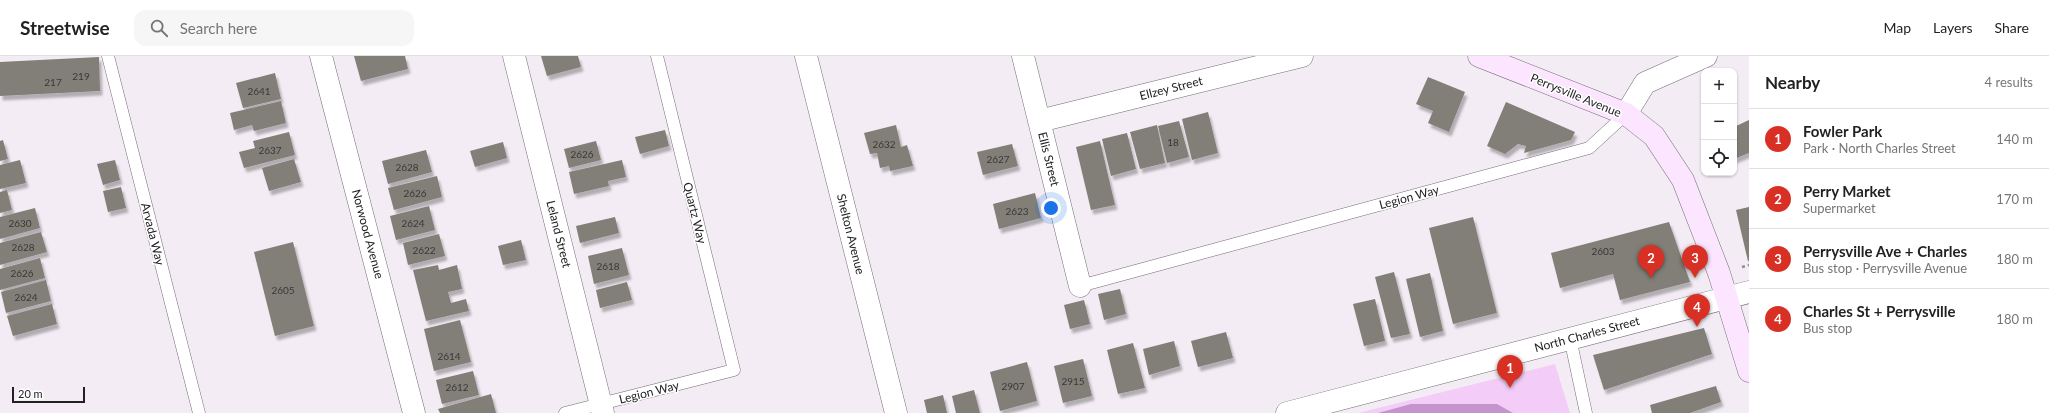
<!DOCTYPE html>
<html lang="en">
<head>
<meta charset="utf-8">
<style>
	:root { --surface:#fff; --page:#f6f6f6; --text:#222; --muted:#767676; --line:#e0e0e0; --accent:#d93025 }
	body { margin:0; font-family:Lato,sans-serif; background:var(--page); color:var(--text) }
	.controls { position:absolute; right:12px; top:12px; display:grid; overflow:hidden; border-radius:8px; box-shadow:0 1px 3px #0004 }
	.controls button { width:36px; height:36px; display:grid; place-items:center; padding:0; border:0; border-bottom:1px solid var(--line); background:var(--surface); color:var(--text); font:20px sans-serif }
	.scale { position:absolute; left:12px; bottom:10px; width:73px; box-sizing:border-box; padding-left:4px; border:2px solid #222023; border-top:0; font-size:11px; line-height:14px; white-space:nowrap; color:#222023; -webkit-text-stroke:3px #fff; paint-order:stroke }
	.you { position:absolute; left:1051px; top:152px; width:14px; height:14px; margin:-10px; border:3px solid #fff; border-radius:50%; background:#1a73e8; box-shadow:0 0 0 6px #1a73e833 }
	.badge { display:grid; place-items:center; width:26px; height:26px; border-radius:50%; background:var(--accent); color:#fff; font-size:13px; font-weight:700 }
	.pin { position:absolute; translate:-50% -33px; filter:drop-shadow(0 1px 2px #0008) }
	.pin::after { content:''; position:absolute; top:21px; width:14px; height:12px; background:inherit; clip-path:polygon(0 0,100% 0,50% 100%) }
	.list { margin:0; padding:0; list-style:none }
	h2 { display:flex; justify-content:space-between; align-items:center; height:52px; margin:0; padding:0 16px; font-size:17px }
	h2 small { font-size:13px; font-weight:400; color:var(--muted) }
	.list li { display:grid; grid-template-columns:26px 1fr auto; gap:12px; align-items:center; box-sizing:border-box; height:60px; padding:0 16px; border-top:1px solid var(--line) }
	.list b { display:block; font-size:15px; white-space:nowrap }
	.list p { margin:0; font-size:13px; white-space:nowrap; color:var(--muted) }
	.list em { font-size:13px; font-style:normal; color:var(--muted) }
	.icon { flex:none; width:22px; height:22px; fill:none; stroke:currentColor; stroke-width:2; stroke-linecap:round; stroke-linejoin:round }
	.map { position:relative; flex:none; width:1749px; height:357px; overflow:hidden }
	header { display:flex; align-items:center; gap:24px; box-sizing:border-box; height:56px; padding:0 20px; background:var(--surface); border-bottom:1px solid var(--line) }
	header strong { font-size:19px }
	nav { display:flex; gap:22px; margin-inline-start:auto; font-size:14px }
	.search { width:280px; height:36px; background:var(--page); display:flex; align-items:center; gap:10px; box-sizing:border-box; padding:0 14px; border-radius:12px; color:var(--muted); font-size:15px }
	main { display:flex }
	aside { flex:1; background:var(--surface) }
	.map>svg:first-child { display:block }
	.green { fill:#f3cdf8 }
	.forest { fill:#c694cd }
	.building { fill:#817f77; filter:url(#shadow) }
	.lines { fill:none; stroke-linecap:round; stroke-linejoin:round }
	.service-casing { stroke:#736d73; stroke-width:13 }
	.minor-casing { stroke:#736d73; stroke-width:23 }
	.tertiary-casing { stroke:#736d73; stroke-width:23 }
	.secondary-casing { stroke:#736d73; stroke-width:23 }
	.path { stroke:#918c92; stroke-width:2.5; stroke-dasharray:3 3; stroke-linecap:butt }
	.service { stroke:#fff; stroke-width:12 }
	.minor { stroke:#fff; stroke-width:22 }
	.tertiary { stroke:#fff; stroke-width:22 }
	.secondary { stroke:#fbe5ff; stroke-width:22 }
	.labels { text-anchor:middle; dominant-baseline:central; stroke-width:3; stroke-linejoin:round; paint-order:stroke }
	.number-label { font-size:10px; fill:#3a3838 }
	.street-label { font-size:12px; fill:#222023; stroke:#fff }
</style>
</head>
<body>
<header>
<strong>Streetwise</strong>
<div class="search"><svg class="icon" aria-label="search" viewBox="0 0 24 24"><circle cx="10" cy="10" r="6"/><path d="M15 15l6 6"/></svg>Search here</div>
<nav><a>Map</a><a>Layers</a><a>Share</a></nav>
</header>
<main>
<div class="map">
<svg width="1749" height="357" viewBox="0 0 1749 357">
	<defs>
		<filter id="shadow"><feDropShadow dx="2.5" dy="4.5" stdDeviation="1" flood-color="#0004"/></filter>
	</defs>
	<rect width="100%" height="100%" fill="#f3ecf4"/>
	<path class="green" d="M1555,308L1570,357H1358Z"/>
	<path class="forest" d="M1411,348H1497L1513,357H1378Z"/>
	<path class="building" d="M354,0H405L408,13L361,25Z
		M541,0H578L581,11L547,20Z
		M99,1L100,35L0,40V6Z
		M275,17L281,43L243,52L236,27Z
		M1428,21L1465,36L1449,76L1428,67L1433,55L1416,48Z
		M281,45L286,67L254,75L252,69L234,74L230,57Z
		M1506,46L1575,76L1571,84L1524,97L1526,90L1518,88L1505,98L1487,90Z
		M1208,56L1218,97L1192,104L1182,63Z
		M1749,64V97L1734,103V71Z
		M1179,65L1189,101L1167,107L1158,70Z
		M896,69L901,91L907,89L913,110L890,115L889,110L880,112L877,97L870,98L864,77Z
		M1157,69L1165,107L1140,113L1130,76Z
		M665,74L669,90L640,98L635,81Z
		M289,76L295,99L244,112L239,96L255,92L253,85Z
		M1127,77L1136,113L1111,120L1102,83Z
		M3,84L8,103L0,105V85Z
		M596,85L601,104L569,112L564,93Z
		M1100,85L1115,149L1091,154L1076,91Z
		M503,86L507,102L475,111L470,95Z
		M1012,88L1018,110L983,119L977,96Z
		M426,94L432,116L388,128L382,105Z
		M294,103L301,126L269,135L262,112Z
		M20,104L26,127L0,133V109Z
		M115,104L120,124L103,129L97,108Z
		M622,104L626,121L608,125L609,130L574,138L569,116Z
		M437,120L442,141L394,154L388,132Z
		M121,131L126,152L108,156L103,135Z
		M7,134L12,154L0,157V136Z
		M1035,137L1041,162L999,173L993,148Z
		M429,150L435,174L396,184L390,160Z
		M1749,151V205H1748L1736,154Z
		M35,152L40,172L0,183V161Z
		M615,161L619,177L580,187L576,170Z
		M1473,161L1497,257L1453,268L1429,172Z
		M1669,166L1690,226L1620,244L1613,218L1560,232L1551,197Z
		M41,176L47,196L0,209V187Z
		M439,178L445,200L408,209L403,187Z
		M521,184L526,204L503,209L498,190Z
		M293,186L314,270L275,280L254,196Z
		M622,192L629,219L594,228L588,200Z
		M40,202L45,222L0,234V213Z
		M438,209L439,214L457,209L462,233L448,236L451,247L466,243L469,255L426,265L413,214Z
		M1394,216L1410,278L1391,282L1375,221Z
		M1430,217L1443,275L1420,281L1406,223Z
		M46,224L51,245L6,257L1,236Z
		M627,226L632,244L600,252L596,234Z
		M1120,233L1126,258L1104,264L1098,238Z
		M1375,243L1385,285L1364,290L1353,248Z
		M1084,244L1090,268L1070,273L1064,249Z
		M52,248L57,268L13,280L7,260Z
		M460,264L471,306L434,315L424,273Z
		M1704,272L1712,298L1604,334L1593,299Z
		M1226,276L1233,302L1198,311L1191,285Z
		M1174,285L1180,310L1149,319L1143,293Z
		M1133,287L1145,332L1118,338L1107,294Z
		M1083,303L1092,340L1063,347L1054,310Z
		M1027,306L1037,345L1000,355L990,316Z
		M473,315L479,339L442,348L436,324Z
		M1716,330L1721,346L1690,357H1652L1650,349Z
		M974,334L980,357H956L952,340Z
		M491,338L496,357H440L438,353Z
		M943,339L947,357H927L924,344Z"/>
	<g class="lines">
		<defs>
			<path id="service" d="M108,0L199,357
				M1080,230L1589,92L1626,58
				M1570,282L1586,357
				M565,357L734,314L657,0"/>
			<path id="minor" d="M321,0L414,357
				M514,0L603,357
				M806,0L896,357
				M1023,0L1080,230
				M1626,58L1645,27L1706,0
				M1039,65L1302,0"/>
			<path id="tertiary" d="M1287,357L1749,236"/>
			<path id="secondary" d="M1479,0L1626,58L1654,80L1683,124L1719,217L1749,315"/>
		</defs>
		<use href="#service" class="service-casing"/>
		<use href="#minor" class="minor-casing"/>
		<use href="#tertiary" class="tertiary-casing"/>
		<use href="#secondary" class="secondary-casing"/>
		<path class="path" d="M1742,211L1749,209"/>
		<use href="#service" class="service"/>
		<use href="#minor" class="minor"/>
		<use href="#tertiary" class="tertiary"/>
		<use href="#secondary" class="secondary"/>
	</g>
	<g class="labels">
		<g class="number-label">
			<text x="81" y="20">219</text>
			<text x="53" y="26">217</text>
			<text x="259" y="35">2641</text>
			<text x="1173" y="86">18</text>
			<text x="884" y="88">2632</text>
			<text x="270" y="94">2637</text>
			<text x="582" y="98">2626</text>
			<text x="998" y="103">2627</text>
			<text x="407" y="111">2628</text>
			<text x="415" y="137">2626</text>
			<text x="1017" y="155">2623</text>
			<text x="20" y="167">2630</text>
			<text x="413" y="167">2624</text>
			<text x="23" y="191">2628</text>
			<text x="424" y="194">2622</text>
			<text x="1603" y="195">2603</text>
			<text x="608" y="210">2618</text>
			<text x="22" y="217">2626</text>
			<text x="283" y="234">2605</text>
			<text x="26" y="241">2624</text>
			<text x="449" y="300">2614</text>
			<text x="1073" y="325">2915</text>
			<text x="1013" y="330">2907</text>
			<text x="457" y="331">2612</text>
		</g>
		<g class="street-label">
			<text transform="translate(1171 32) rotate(-14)">Ellzey Street</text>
			<text transform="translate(1576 39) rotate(22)">Perrysville Avenue</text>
			<text transform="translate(1049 103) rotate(76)">Ellis Street</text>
			<text transform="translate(1409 141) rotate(-15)">Legion Way</text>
			<text transform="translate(695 157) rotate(76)">Quartz Way</text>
			<text transform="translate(153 178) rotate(76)">Arvada Way</text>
			<text transform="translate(368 178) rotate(75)">Norwood Avenue</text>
			<text transform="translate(559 178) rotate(76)">Leland Street</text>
			<text transform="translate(851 178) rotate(76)">Shelton Avenue</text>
			<text transform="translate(1587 278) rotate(-15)">North Charles Street</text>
			<text transform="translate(649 336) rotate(-14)">Legion Way</text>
		</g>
	</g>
</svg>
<div class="controls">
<button>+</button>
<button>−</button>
<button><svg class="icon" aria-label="locate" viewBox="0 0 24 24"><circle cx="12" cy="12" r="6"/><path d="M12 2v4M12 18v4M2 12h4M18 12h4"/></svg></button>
</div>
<div class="scale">20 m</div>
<div class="you"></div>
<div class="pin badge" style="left:1510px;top:332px">1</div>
<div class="pin badge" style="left:1651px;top:222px">2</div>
<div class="pin badge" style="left:1695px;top:222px">3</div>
<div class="pin badge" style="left:1697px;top:271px">4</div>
</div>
<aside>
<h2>Nearby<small>4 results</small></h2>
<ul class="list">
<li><span class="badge">1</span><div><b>Fowler Park</b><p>Park · North Charles Street</p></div><em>140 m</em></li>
<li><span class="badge">2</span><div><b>Perry Market</b><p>Supermarket</p></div><em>170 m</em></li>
<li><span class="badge">3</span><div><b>Perrysville Ave + Charles</b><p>Bus stop · Perrysville Avenue</p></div><em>180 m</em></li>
<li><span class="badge">4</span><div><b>Charles St + Perrysville</b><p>Bus stop</p></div><em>180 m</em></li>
</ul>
</aside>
</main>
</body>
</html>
